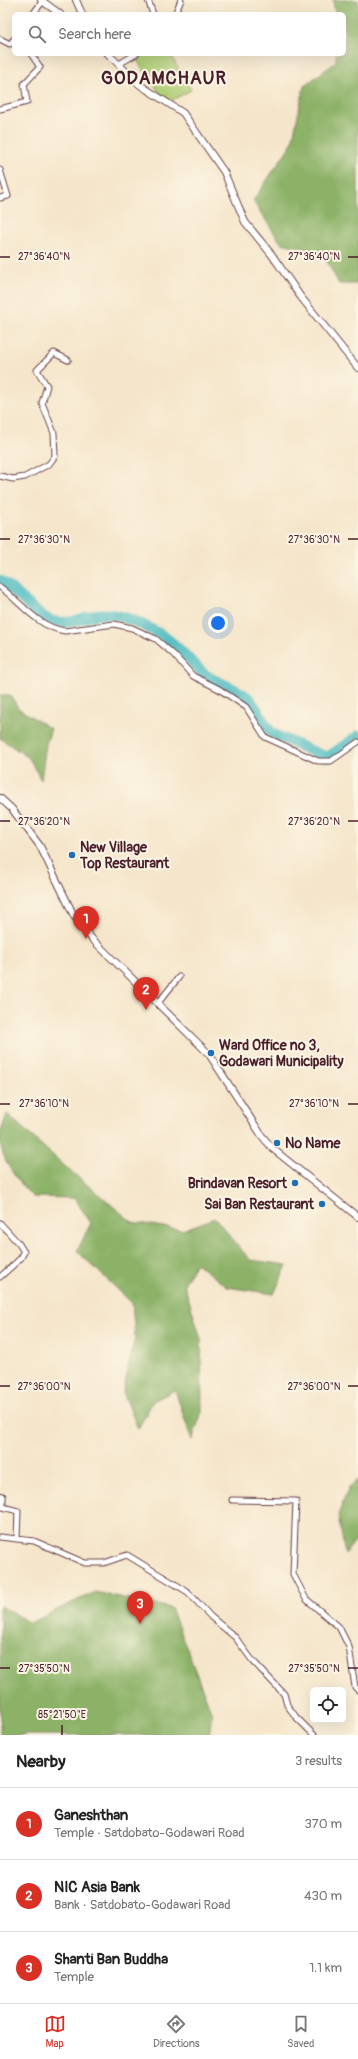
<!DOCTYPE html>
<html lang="en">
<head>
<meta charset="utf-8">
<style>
	:root { --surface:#fff; --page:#f6f6f6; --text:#222; --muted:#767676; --line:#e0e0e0; --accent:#d93025 }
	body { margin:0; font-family:Pangolin,sans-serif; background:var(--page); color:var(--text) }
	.controls { position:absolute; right:12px; bottom:12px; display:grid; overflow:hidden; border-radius:6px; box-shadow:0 4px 16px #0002 }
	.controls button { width:36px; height:36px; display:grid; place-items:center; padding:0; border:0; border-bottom:1px solid var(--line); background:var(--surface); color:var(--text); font:20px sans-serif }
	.you { position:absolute; left:218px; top:623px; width:14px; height:14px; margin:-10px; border:3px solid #fff; border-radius:50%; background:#1a73e8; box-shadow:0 0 0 6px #1a73e833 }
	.badge { display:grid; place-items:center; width:26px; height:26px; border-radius:50%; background:var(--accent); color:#fff; font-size:13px; font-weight:700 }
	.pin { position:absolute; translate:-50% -33px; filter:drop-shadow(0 1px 2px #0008) }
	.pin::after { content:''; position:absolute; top:21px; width:14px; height:12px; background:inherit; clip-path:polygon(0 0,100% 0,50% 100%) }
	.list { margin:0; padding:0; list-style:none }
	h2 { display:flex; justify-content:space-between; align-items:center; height:52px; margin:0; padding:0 16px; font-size:17px }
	h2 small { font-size:13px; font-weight:400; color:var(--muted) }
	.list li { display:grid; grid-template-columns:26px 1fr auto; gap:12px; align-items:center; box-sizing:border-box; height:72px; padding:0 16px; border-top:1px solid var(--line) }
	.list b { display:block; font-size:15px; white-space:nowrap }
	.list p { margin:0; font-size:13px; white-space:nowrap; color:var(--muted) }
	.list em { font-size:13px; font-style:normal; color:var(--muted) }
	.icon { flex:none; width:22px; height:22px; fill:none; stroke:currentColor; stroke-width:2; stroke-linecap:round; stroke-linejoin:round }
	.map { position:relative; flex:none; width:358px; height:1735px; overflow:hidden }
	.search { position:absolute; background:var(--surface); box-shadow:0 4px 16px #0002; left:12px; right:12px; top:12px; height:44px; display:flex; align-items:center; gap:10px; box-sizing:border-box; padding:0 14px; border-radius:6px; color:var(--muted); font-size:15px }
	.sheet { height:268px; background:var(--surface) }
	nav { display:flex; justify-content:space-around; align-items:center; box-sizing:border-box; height:56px; border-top:1px solid var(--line); background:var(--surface); font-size:11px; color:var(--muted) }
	nav a { display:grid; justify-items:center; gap:2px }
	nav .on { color:var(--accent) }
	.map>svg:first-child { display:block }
	.green { fill:#b0cf77; stroke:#7d7751 }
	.forest { fill:#8cb268; stroke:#6b684a }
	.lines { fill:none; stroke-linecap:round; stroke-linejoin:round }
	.river { stroke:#4ebcc2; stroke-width:11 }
	.minor-casing { stroke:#643d43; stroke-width:7 }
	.tertiary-casing { stroke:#643d43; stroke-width:8 }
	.minor { stroke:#fff; stroke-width:5 }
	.tertiary { stroke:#fff; stroke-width:6 }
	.ticks { fill:none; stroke:#4a1f2b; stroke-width:1.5 }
	.poi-dot { fill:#1f6fb2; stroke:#fcf5e5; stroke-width:1.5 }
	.labels { text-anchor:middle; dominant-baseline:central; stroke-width:4; stroke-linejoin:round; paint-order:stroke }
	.poi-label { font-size:14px; font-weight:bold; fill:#4a1f2b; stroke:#fcf5e5; text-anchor:start }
	.district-label { font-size:18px; font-weight:bold; letter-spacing:1px; fill:#4a1f2b; stroke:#fcf5e5 }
	.ticks-label { font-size:10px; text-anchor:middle; fill:#4a1f2b; stroke:#fcf5e5; stroke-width:4; stroke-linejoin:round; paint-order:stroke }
</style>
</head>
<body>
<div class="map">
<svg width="358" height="1735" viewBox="0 0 358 1735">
	<rect width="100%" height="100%" fill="#fcf5e5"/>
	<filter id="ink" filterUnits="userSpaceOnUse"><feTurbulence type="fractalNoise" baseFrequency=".025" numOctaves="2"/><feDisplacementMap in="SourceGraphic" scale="8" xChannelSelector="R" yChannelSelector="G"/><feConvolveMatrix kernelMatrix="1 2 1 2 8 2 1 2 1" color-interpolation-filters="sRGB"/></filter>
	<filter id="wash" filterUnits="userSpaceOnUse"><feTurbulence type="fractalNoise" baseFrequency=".012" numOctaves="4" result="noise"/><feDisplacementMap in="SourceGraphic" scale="16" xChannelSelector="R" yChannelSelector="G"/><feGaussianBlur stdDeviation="0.9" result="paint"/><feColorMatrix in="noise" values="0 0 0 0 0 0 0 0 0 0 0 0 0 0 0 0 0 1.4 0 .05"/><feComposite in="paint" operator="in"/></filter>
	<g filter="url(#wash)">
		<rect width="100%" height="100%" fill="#f5e6cb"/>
		<path class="green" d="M145,54H170L191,90L167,103L136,59Z"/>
		<path class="forest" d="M333,0H358V284H339L322,252L281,243L253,201L292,143L304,86L336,62V54H344V14H335Z
			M0,695H10L19,709L51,729L46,744L41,780L29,758L0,738Z
			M7,1114L67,1168L132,1222L182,1230L215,1218L250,1260L287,1265L274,1294L227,1287L196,1263L184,1284L201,1339L202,1412L192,1440L175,1390L153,1401L138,1429L123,1392L135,1337L132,1303L77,1251L91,1223L74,1198L33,1197C17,1181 0,1160 0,1135C2,1128 5,1121 7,1114Z
			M358,1480V1537L345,1554L338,1515L349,1487Z
			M95,1592L171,1608L212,1714L209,1735H0V1606L30,1623Z"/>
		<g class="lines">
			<path class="river" d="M0,581C19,591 34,616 53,621C71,625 78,619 94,615C116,610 145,625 163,636C179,646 189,661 203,673C215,683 233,686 246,696C257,704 262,723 272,733C275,735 324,757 328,757L358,736"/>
		</g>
	</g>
	<g filter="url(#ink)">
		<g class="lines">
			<defs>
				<path id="minor" d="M148,0L153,14
					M33,14L43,1
					M175,14L181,0
					M0,39L10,44L14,39
					M119,64L136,54
					M0,109L27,102L24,84L40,67L31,54
					M0,170L8,196L0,198
					M0,476L13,479L25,477L49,464L55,456L54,433L42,403L47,386L37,370L54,353L68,360
					M0,587C22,603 37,627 65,631L114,624L132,628L156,639L173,654L193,676L219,689L246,707L265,737L318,761H331L358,742
					M158,1003L179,977
					M0,1223L19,1244L24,1252L21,1258L0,1277
					M0,1495L3,1496V1507L18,1511L17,1538
					M232,1500L296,1501L293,1574L306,1599L339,1627L349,1647L355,1687L358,1690
					M0,1537L34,1541L85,1563H104L127,1555L188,1592L211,1617L235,1637L252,1660L284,1694L287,1705L296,1717L314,1735"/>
				<path id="tertiary" d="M41,0L60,14
					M76,0L82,14
					M108,54L140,85L183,113L224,172L245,222L272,255L300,296L358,368
					M0,798L12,809L40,846L74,916L92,939L209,1054L262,1136L273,1149L358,1217"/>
			</defs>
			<use href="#minor" class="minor-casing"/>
			<use href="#tertiary" class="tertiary-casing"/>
			<use href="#minor" class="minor"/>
			<use href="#tertiary" class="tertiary"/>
		</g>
	</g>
	<path class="ticks" d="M0,257H10M348,257H358M0,539H10M348,539H358M0,821H10M348,821H358M0,1104H10M348,1104H358M0,1386H10M348,1386H358M0,1668H10M348,1668H358M62,1725V1735"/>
	<g class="poi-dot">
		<circle cx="72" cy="855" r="4"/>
		<circle cx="211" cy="1053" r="4"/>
		<circle cx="277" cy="1143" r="4"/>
		<circle cx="295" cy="1183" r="4"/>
		<circle cx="322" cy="1204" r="4"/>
	</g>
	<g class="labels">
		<g class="poi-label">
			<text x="80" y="847">New Village<tspan x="80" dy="16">Top Restaurant</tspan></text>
			<text x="219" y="1045">Ward Office no 3,<tspan x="219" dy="16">Godawari Municipality</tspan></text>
			<text x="285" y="1143">No Name</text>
			<text x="287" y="1183" text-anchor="end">Brindavan Resort</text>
			<text x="314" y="1204" text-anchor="end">Sai Ban Restaurant</text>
		</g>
		<g class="district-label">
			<text x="164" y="78">GODAMCHAUR</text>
		</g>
	</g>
	<g class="ticks-label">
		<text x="44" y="260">27°36'40"N</text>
		<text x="314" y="260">27°36'40"N</text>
		<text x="44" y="543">27°36'30"N</text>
		<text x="314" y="543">27°36'30"N</text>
		<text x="44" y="825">27°36'20"N</text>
		<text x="314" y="825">27°36'20"N</text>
		<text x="44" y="1107">27°36'10"N</text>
		<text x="314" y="1107">27°36'10"N</text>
		<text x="44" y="1390">27°36'00"N</text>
		<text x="314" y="1390">27°36'00"N</text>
		<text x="44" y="1672">27°35'50"N</text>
		<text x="314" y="1672">27°35'50"N</text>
		<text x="62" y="1718">85°21'50"E</text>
	</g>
</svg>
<div class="controls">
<button><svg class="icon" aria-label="locate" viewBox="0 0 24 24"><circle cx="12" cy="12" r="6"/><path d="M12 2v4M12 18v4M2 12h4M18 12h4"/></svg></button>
</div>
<div class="you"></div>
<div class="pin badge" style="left:86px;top:939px">1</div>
<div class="pin badge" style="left:146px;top:1010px">2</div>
<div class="pin badge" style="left:140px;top:1624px">3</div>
<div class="search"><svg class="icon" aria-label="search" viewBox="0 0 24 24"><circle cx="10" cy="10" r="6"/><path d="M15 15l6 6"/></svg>Search here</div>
</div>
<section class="sheet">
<h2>Nearby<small>3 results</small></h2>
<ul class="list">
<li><span class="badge">1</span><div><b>Ganeshthan</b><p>Temple · Satdobato-Godawari Road</p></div><em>370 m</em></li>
<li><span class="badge">2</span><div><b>NIC Asia Bank</b><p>Bank · Satdobato-Godawari Road</p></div><em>430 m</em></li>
<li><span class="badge">3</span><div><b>Shanti Ban Buddha</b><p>Temple</p></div><em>1.1 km</em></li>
</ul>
</section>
<nav>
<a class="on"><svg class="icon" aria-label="map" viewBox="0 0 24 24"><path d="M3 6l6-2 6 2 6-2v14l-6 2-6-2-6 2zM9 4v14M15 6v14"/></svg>Map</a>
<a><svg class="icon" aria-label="directions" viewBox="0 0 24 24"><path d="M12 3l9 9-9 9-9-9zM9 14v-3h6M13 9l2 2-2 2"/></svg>Directions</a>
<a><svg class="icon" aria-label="saved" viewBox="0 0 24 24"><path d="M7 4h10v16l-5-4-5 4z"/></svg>Saved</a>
</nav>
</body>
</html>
